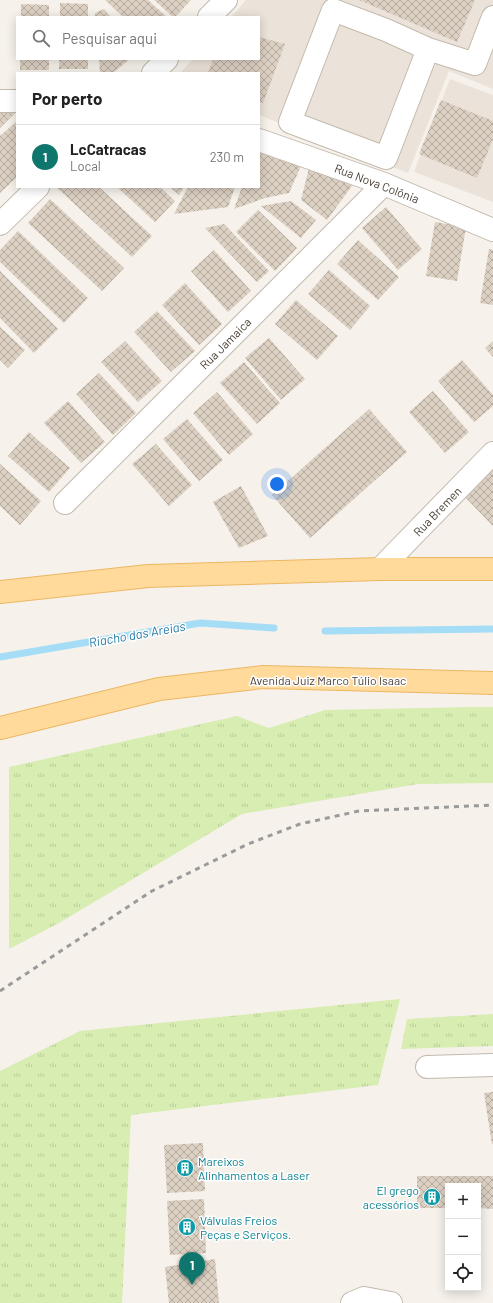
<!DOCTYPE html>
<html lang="pt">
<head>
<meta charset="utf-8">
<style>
	:root { --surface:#fff; --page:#f2f2f2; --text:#222; --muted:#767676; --line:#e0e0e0; --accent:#0f766e }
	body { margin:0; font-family:Barlow,sans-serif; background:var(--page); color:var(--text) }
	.controls { position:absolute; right:12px; bottom:12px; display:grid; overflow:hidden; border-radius:0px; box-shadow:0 2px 10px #0003 }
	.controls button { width:36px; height:36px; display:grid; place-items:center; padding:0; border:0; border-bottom:1px solid var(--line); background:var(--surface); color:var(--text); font:20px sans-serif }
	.you { position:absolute; left:277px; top:484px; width:14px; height:14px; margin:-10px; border:3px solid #fff; border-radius:50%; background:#1a73e8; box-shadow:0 0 0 6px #1a73e833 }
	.badge { display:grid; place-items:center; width:26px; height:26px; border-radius:50%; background:var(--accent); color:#fff; font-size:13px; font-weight:700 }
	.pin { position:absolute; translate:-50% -33px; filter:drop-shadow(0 1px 2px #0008) }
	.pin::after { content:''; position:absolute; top:21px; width:14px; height:12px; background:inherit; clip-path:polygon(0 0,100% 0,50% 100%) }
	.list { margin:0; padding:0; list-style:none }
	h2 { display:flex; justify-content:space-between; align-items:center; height:52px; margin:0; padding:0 16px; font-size:17px }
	h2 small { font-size:13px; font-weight:400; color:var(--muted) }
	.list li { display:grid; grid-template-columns:26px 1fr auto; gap:12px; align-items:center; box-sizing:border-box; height:64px; padding:0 16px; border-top:1px solid var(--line) }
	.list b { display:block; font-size:15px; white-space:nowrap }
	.list p { margin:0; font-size:13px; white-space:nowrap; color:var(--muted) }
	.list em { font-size:13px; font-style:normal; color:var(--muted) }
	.icon { flex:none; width:22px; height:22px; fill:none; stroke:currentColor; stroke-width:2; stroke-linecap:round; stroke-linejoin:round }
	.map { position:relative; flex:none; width:493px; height:1303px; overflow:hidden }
	.search { position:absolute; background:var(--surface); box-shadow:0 2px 10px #0003; left:16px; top:16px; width:244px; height:44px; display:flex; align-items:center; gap:10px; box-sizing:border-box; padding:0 14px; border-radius:0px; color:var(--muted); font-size:15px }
	.panel { position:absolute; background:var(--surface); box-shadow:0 2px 10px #0003; left:16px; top:72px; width:244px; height:116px; border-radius:0px }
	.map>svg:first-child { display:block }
	.residential { fill:#ebe3d9 }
	.grass { fill:url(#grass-tufts) }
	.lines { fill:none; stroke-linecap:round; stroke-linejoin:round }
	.stream { stroke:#a5dcf6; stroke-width:7 }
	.building { fill:url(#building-cross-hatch) }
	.minor-casing { stroke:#c3b9ad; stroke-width:24 }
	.major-casing { stroke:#ecb763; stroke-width:24 }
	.minor { stroke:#fff; stroke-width:22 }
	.major { stroke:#ffda9b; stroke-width:22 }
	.rail { stroke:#9a9a9a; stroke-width:3; stroke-dasharray:5 5; stroke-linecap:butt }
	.labels { text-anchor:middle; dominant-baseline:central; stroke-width:3; stroke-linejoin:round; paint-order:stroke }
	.street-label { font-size:12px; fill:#4c4238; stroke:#fff }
	.culture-label { font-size:12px; fill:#0d838f; stroke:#fff; text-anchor:start }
	.water-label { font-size:13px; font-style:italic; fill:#257ba6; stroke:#fff }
</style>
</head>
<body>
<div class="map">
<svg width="493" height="1303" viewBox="0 0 493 1303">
	<defs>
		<pattern id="grass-tufts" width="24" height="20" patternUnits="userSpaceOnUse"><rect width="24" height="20" fill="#d7edb2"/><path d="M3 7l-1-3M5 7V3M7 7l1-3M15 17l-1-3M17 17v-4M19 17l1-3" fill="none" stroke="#bacc9a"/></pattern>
		<pattern id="building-cross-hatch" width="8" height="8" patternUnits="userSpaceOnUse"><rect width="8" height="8" fill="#dcd0c2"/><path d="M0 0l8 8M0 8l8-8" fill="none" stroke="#b5aa9f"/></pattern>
	</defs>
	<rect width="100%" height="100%" fill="#f6f2eb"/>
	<path class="residential" d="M246,0H493V89L449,71L408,173L259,115V73H180L193,59H259V17H231Z
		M450,79L493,95V202L414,172Z"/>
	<path class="grass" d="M471,707H493V783L418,784L242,814L59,923L9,949V767L237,716L269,728L325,710Z
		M400,999L378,1085L131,1115L122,1303H0V1071L80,1031Z
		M493,1014V1046L401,1049L407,1019Z"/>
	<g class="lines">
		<path class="stream" d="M325,631L493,629
			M0,657L200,623L274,628"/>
	</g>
	<path class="building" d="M105,0H148L167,17H123Z
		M154,0H191L175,17H173Z
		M359,0H475L457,42Z
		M60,3L88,4V17H60Z
		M21,4L49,5V17H21Z
		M104,9L111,17H95V13Z
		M259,37L285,44L263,103L259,102V73H208L213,59H259Z
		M20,59H49V70H20Z
		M59,59H88V69H59Z
		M99,59H130L114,72L100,73Z
		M441,100L493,121V139L477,178L419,154Z
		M16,112L0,128V113Z
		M17,121V177L0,193V136Z
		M259,150L301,166L289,193L265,198L234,209L242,187H259Z
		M310,164L352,186L327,220L301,200Z
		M56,187H99L152,236L132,257Z
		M117,187H160L175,201L155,222Z
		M170,187H184L179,195Z
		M188,187H235L228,207L174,214Z
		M50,199L124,268L102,291L28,223Z
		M291,201L316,220L301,238L261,206Z
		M386,207L422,249L398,270L362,228Z
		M258,210L297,248L275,271L236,232Z
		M435,222L466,227L457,281L426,276Z
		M224,224L269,271L257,282L205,228Z
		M18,231L88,298L64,323L0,262V250Z
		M358,240L399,277L378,300L337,264Z
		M489,249L493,250V305L480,303Z
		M214,250L251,291L228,312L191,271Z
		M329,270L370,306L350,330L308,294Z
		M0,271L58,329L34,353L0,318Z
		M185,283L222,324L199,345L162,305Z
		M296,300L338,336L317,360L275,324Z
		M157,311L195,351L171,372L134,332Z
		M0,327L25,350L8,368L0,360Z
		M269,338L305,379L281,400L245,358Z
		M125,341L162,381L138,402L101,362Z
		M493,341V357L485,348Z
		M462,360L493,395V406L474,422L438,381Z
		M244,362L280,403L257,424L220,383Z
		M99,373L136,413L113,435L76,394Z
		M433,391L469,432L445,453L409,412Z
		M217,392L253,434L229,455L193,413Z
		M68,401L105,442L81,463L44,423Z
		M369,409L407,452L310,538L272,495Z
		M187,419L223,460L199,481L163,439Z
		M29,432L70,468L49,492L8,456Z
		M156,444L192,485L169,506L132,464Z
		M0,464L41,501L20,525L0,506Z
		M493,470V526L464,496Z
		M241,486L268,536L239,548L213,502Z
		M493,1092V1144H492L484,1093Z
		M203,1143L205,1191L167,1193L164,1145Z
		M417,1176H493V1209L478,1208V1186H448V1208H417Z
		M204,1199L206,1253L170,1255L167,1201Z
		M215,1259L219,1303H169L165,1267Z"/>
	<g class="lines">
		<defs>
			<path id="minor" d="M209,17L226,0
				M428,49L386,158L290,122L333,10L386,30L428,49L475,64L493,17
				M153,73L167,59
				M0,101H17
				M259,140L384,184L493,230
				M0,224L38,187
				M65,503L384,184
				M380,569L493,453
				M427,1067L493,1065
				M352,1303L364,1298L391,1303"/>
			<path id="major" d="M0,592L148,576L380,569H493
				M0,728L159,689L263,677L493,683"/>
		</defs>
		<use href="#minor" class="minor-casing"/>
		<use href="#major" class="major-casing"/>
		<use href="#minor" class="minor"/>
		<use href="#major" class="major"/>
		<path class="rail" d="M0,991L152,891L248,844L300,824L359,811L493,805"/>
	</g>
	<defs>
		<symbol id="building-disc" viewBox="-11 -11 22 22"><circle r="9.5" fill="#0f9aa8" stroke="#fff"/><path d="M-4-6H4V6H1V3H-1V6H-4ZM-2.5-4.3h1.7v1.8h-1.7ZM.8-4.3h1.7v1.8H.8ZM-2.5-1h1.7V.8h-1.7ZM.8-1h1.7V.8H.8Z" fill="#fff"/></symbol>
	</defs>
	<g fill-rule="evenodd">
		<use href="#building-disc" x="175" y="1158" width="20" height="20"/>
		<use href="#building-disc" x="422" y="1187" width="20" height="20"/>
		<use href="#building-disc" x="177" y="1217" width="20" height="20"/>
	</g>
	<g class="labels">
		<g class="street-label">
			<text transform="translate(377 183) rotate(21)">Rua Nova Colônia</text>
			<text transform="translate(225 343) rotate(-45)">Rua Jamaica</text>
			<text transform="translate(437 511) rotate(-46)">Rua Bremen</text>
			<text x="328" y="680">Avenida Juiz Marco Túlio Isaac</text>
		</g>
		<g class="culture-label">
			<text x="198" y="1161">Mareixos<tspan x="198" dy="14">Alinhamentos a Laser</tspan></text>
			<text x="419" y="1190" text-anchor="end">El grego<tspan x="419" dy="14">acessórios</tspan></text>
			<text x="200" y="1220">Válvulas Freios<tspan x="200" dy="14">Peças e Serviços.</tspan></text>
		</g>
		<g class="water-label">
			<text transform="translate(137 634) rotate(-10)">Riacho das Areias</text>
		</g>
	</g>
</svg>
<div class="controls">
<button>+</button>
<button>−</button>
<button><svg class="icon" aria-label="locate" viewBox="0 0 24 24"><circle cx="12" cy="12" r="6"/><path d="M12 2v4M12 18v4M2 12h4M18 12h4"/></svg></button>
</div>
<div class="you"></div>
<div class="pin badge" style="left:192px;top:1285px">1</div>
<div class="search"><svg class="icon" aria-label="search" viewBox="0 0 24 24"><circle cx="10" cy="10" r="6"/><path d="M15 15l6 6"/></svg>Pesquisar aqui</div>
<section class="panel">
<h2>Por perto<small></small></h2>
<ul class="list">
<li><span class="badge">1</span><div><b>LcCatracas</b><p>Local</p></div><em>230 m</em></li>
</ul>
</section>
</div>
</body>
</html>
